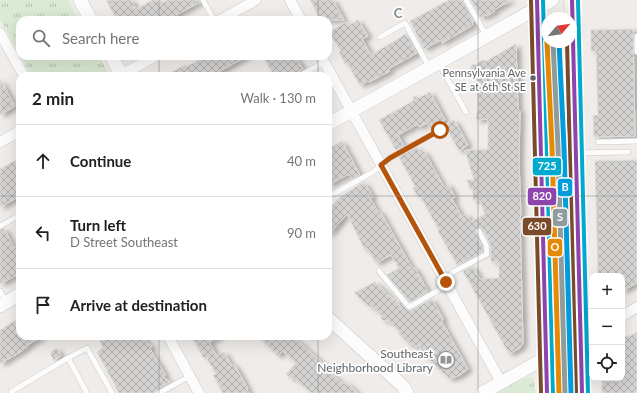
<!DOCTYPE html>
<html lang="en">
<head>
<meta charset="utf-8">
<style>
	:root { --surface:#fff; --page:#f6f6f6; --text:#202124; --muted:#757577; --line:#e0e0e0 }
	body { margin:0; font-family:Lato,sans-serif; background:var(--page); color:var(--text) }
	.controls { position:absolute; right:12px; bottom:12px; display:grid; overflow:hidden; border-radius:8px; box-shadow:0 4px 16px #0002 }
	.controls button { width:36px; height:36px; display:grid; place-items:center; padding:0; border:0; border-bottom:1px solid var(--line); background:var(--surface); color:var(--text); font:20px sans-serif }
	.compass { position:absolute; left:541px; top:12px; width:36px; height:36px; border-radius:50%; background:var(--surface); box-shadow:0 4px 16px #0002; rotate:61deg }
	.stop { position:absolute; width:12px; height:12px; margin:-9px; border:3px solid #b45309; border-radius:50%; background:#fff }
	.stop.end { background:#b45309; border-color:#fff; box-shadow:0 1px 4px #0008 }
	.list { margin:0; padding:0; list-style:none }
	h2 { display:flex; justify-content:space-between; align-items:center; height:52px; margin:0; padding:0 16px; font-size:17px }
	h2 small { font-size:13px; font-weight:400; color:var(--muted) }
	.list li { display:grid; grid-template-columns:26px 1fr auto; gap:12px; align-items:center; box-sizing:border-box; height:72px; padding:0 16px; border-top:1px solid var(--line) }
	.list b { display:block; font-size:15px; white-space:nowrap }
	.list p { margin:0; font-size:13px; white-space:nowrap; color:var(--muted) }
	.list em { font-size:13px; font-style:normal; color:var(--muted) }
	.icon { flex:none; width:22px; height:22px; fill:none; stroke:currentColor; stroke-width:2; stroke-linecap:round; stroke-linejoin:round }
	.map { position:relative; flex:none; width:637px; height:393px; overflow:hidden }
	.search { position:absolute; background:var(--surface); box-shadow:0 4px 16px #0002; left:16px; top:16px; width:316px; height:44px; display:flex; align-items:center; gap:10px; box-sizing:border-box; padding:0 14px; border-radius:12px; color:var(--muted); font-size:15px }
	.panel { position:absolute; background:var(--surface); box-shadow:0 4px 16px #0002; left:16px; top:72px; width:316px; height:268px; border-radius:12px }
	.map>svg:first-child { display:block }
	.park { fill:url(#park-tufts) }
	.building { fill:url(#building-cross-hatch); stroke:#dedcd8; filter:url(#shadow) }
	.lines { fill:none; stroke-linecap:round; stroke-linejoin:round }
	.service-casing { stroke:#cacaca; stroke-width:6 }
	.minor-casing { stroke:#cacaca; stroke-width:11 }
	.tertiary-casing { stroke:#cacaca; stroke-width:14 }
	.primary-casing { stroke:#d7c8b6; stroke-width:17 }
	.service { stroke:#fdfcfc; stroke-width:5 }
	.minor { stroke:#fdfcfc; stroke-width:10 }
	.tertiary { stroke:#fdfcfc; stroke-width:13 }
	.primary { stroke:#f4f0e9; stroke-width:16 }
	.bus-1-casing { stroke:#fff; stroke-width:7 }
	.bus-2-casing { stroke:#fff; stroke-width:7 }
	.bus-3-casing { stroke:#fff; stroke-width:7 }
	.bus-1 { stroke:#8e44ad; stroke-width:4 }
	.bus-2 { stroke:#7a4b2a; stroke-width:4 }
	.bus-3 { stroke:#00a9ce; stroke-width:4 }
	.metro-1-casing { stroke:#fff; stroke-width:8 }
	.metro-2-casing { stroke:#fff; stroke-width:8 }
	.metro-3-casing { stroke:#fff; stroke-width:8 }
	.metro-1 { stroke:#919d9d; stroke-width:5 }
	.metro-2 { stroke:#e68905; stroke-width:5 }
	.metro-3 { stroke:#009cde; stroke-width:5 }
	.route { stroke:#b45309; stroke-width:5 }
	.grid { fill:none; stroke:#84888a; stroke-width:1; stroke-opacity:0.55 }
	.bus-dot { fill:#5e6468; stroke:#fff; stroke-width:1.5 }
	.labels { text-anchor:middle; dominant-baseline:central; stroke-width:3.5; stroke-linejoin:round; paint-order:stroke }
	.bus-label { font-size:11px; fill:#5e6468; stroke:#fff; text-anchor:end }
	.poi-label { font-size:12px; fill:#5e6468; stroke:#fff; text-anchor:end }
	.grid-label { font-size:13px; text-anchor:middle; font-weight:bold; fill:#84888a; stroke:#fff; stroke-width:3.5; stroke-linejoin:round; paint-order:stroke }
	.line-badge { stroke:#fff; stroke-width:1.5 }
	.badge-label { font-size:11px; text-anchor:middle; font-weight:bold; fill:#fff }
</style>
</head>
<body>
<div class="map">
<svg width="637" height="393" viewBox="0 0 637 393">
	<defs>
		<pattern id="park-tufts" width="24" height="20" patternUnits="userSpaceOnUse"><rect width="24" height="20" fill="#dbead4"/><path d="M3 7l-1-3M5 7V3M7 7l1-3M15 17l-1-3M17 17v-4M19 17l1-3" fill="none" stroke="#b5c1b0"/></pattern>
		<pattern id="building-cross-hatch" width="8" height="8" patternUnits="userSpaceOnUse"><rect width="8" height="8" fill="#d5d3d2"/><path d="M0 0l8 8M0 8l8-8" fill="none" stroke="#b0afae"/></pattern>
		<filter id="shadow"><feDropShadow dx="4.5" dy="2.5" stdDeviation="2" flood-color="#0004"/></filter>
	</defs>
	<rect width="100%" height="100%" fill="#efece9"/>
	<path class="park" d="M0,0H68L79,20H20V55L0,19Z
		M547,22V42H564L572,324L552,335L544,23Z
		M21,56H99L110,76H32Z
		M573,363V393H553V374Z
		M528,377H532L534,381L535,393H498Z"/>
	<path class="building" d="M106,0H131L136,9L153,0H158L160,4L168,0H199L200,2L176,15L177,17L172,20H117Z
		M310,0H333L344,20H321Z
		M449,0H462L474,22L472,23L473,25L442,43L441,40L424,49L410,21Z
		M471,0H511L494,10L495,11L487,16L486,15L481,18Z
		M358,20L368,36L362,39L371,55L406,34L417,53L388,69L390,71L369,82L368,81L360,85L347,63L345,64L339,52L341,51L329,32L346,22L348,26Z
		M633,29L635,136L594,137L593,116L598,115L596,51H591V30Z
		M516,44L518,109L520,111L519,161L521,216H520L523,343L520,348L509,354L463,271L473,266L480,279L499,278V262H492L490,257L491,254L490,244L483,229L478,227L475,231L482,246L483,252L457,265L438,231L439,230L429,212L421,197H418L413,188L415,186L399,157L417,147L421,153L424,151L444,187L448,184L455,197L452,199L462,217L466,214L471,222L485,214L480,200H473V190L470,189L467,180H474L465,150H487L488,147V119L476,120L477,111H478L477,84L478,83L470,69L472,65L478,64L479,62L482,60L486,61Z
		M206,56H247L211,76H165L185,65L186,67Z
		M263,56H295L303,69L297,73L295,76H274Z
		M0,79L15,106L0,115Z
		M430,92L445,120L430,129L427,123L419,127L418,124L398,135L404,146L396,150L379,120L413,101L414,96L419,98Z
		M454,120L468,145L459,151L445,125Z
		M342,141L360,175L352,179L349,174L328,185V149Z
		M20,158V196L0,207V169Z
		M637,160V283L622,291V276H598L595,161Z
		M364,182L373,197L370,198L378,212L380,211L412,268H415L428,292L410,302L387,275L399,268L391,255L376,263L367,248L365,250L347,214L328,235V210L341,196Z
		M4,228L14,248L20,245V273L0,284V230Z
		M375,282L400,305L394,295L408,311L411,310L432,299L443,319L442,322L468,369L460,375L450,379L424,355L418,344L416,347L413,344L410,345L399,334V331L390,322L389,323L387,320L384,321L381,318L382,316L372,307H370L354,293Z
		M20,318V336H43L29,344V345L20,352L0,364V330Z
		M637,332V393H602V378H622V338L629,335V337Z
		M110,336H143L148,344L152,345L150,349L165,374L164,378L171,382L157,389L155,393H119L97,352L103,348L100,341Z
		M191,336H220L209,342L217,356L224,352L232,366L234,364L248,389L247,390L249,393H223L213,375L216,374L206,357L204,358Z
		M258,336H292L331,370L330,372L342,383L345,384L346,382L358,393H312L294,378L292,379L286,374L296,363L282,351L278,356Z
		M57,348L61,356L54,360L51,355V352Z"/>
	<g class="lines">
		<defs>
			<path id="service" d="M203,0L214,20
				M466,0L486,35
				M637,36V52
				M380,37L405,23L429,67
				M439,64L466,112
				M299,76L324,62
				M598,142L637,141
				M577,153L628,152
				M328,197L373,172L390,158L440,130
				M0,226L20,215
				M379,271L409,307L439,290L444,285L447,278L453,272L487,254L486,245L479,231
				M0,291L6,302
				M11,392L68,358
				M87,393L68,358L87,348L112,393
				M159,393L190,376"/>
			<path id="minor" d="M290,0L301,20
				M220,20L256,0
				M0,33L24,76
				M321,56L501,382
				M121,75L156,56
				M0,142L20,131
				M622,316L637,307
				M168,336L199,393"/>
			<path id="tertiary" d="M80,0L91,20
				M111,56L122,76
				M328,124L552,0
				M0,306L20,294
				M328,318L404,387L407,393
				M482,393L580,339"/>
			<path id="primary" d="M537,0L547,393
				M572,0L582,393"/>
		</defs>
		<use href="#service" class="service-casing"/>
		<use href="#minor" class="minor-casing"/>
		<use href="#tertiary" class="tertiary-casing"/>
		<use href="#primary" class="primary-casing"/>
		<use href="#service" class="service"/>
		<use href="#minor" class="minor"/>
		<use href="#tertiary" class="tertiary"/>
		<use href="#primary" class="primary"/>
		<defs>
			<path id="bus-1" d="M537,0L547,393
				M572,0L582,393"/>
			<path id="bus-2" d="M531,0L541,393
				M567,42L576,393"/>
			<path id="bus-3" d="M543,0L553,393
				M578,0L588,393"/>
		</defs>
		<use href="#bus-1" class="bus-1-casing"/>
		<use href="#bus-2" class="bus-2-casing"/>
		<use href="#bus-3" class="bus-3-casing"/>
		<use href="#bus-1" class="bus-1"/>
		<use href="#bus-2" class="bus-2"/>
		<use href="#bus-3" class="bus-3"/>
		<defs>
			<path id="metro-1" d="M553,42L558,147L565,393"/>
			<path id="metro-2" d="M547,42L552,147L559,393"/>
			<path id="metro-3" d="M559,42L564,147L571,393"/>
		</defs>
		<use href="#metro-1" class="metro-1-casing"/>
		<use href="#metro-2" class="metro-2-casing"/>
		<use href="#metro-3" class="metro-3-casing"/>
		<use href="#metro-1" class="metro-1"/>
		<use href="#metro-2" class="metro-2"/>
		<use href="#metro-3" class="metro-3"/>
	</g>
	<g class="lines">
		<path class="route" d="M440,130L390,158L381,165L446,282"/>
	</g>
	<path class="grid" d="M159,0V20M318,0V20M478,0V393M159,56V76M318,56V76M0,196H20M328,196H637M159,336V393M318,336V393"/>
	<defs>
		<symbol id="library-ring" viewBox="-11 -11 22 22"><circle r="9.5" fill="#fff" stroke="#919495" stroke-width="1.5"/><path d="M-6-4Q-3-5.5-.7-3.5V5Q-3 3-6 4ZM6-4Q3-5.5 .7-3.5V5Q3 3 6 4Z" fill="#919495"/></symbol>
	</defs>
	<g fill-rule="evenodd">
		<use href="#library-ring" x="436" y="350" width="20" height="20"/>
	</g>
	<circle class="bus-dot" cx="533" cy="78" r="3.5"/>
	<g class="labels">
		<g class="bus-label">
			<text x="526" y="72">Pennsylvania Ave<tspan x="526" dy="14">SE at 6th St SE</tspan></text>
		</g>
		<g class="poi-label">
			<text x="433" y="353">Southeast<tspan x="433" dy="14">Neighborhood Library</tspan></text>
		</g>
	</g>
	<g class="grid-label">
		<text x="398" y="18">C</text>
	</g>
	<g class="line-badge">
		<rect x="532" y="157" width="30" height="19" rx="4" fill="#00a9ce"/>
		<rect x="557" y="178" width="16" height="19" rx="4" fill="#009cde"/>
		<rect x="527" y="187" width="30" height="19" rx="4" fill="#8e44ad"/>
		<rect x="552" y="208" width="16" height="19" rx="4" fill="#919d9d"/>
		<rect x="522" y="217" width="30" height="19" rx="4" fill="#7a4b2a"/>
		<rect x="547" y="238" width="16" height="19" rx="4" fill="#e68905"/>
	</g>
	<g class="badge-label">
		<text x="547" y="170">725</text>
		<text x="565" y="191">B</text>
		<text x="542" y="200">820</text>
		<text x="560" y="221">S</text>
		<text x="537" y="230">630</text>
		<text x="555" y="251">O</text>
	</g>
</svg>
<div class="controls">
<button>+</button>
<button>−</button>
<button><svg class="icon" aria-label="locate" viewBox="0 0 24 24"><circle cx="12" cy="12" r="6"/><path d="M12 2v4M12 18v4M2 12h4M18 12h4"/></svg></button>
</div>
<svg class="compass" viewBox="-18 -18 36 36"><path d="M0-13l5 13h-10z" fill="#e53935"/><path d="M0 13l5-13h-10z" fill="#757577"/></svg>
<div class="stop" style="left:440px;top:130px"></div>
<div class="stop end" style="left:446px;top:282px"></div>
<div class="search"><svg class="icon" aria-label="search" viewBox="0 0 24 24"><circle cx="10" cy="10" r="6"/><path d="M15 15l6 6"/></svg>Search here</div>
<section class="panel">
<h2>2 min<small>Walk · 130 m</small></h2>
<ul class="list">
<li><svg class="icon" aria-label="ahead" viewBox="0 0 24 24"><path d="M12 20V5M6 11l6-6 6 6"/></svg><div><b>Continue</b></div><em>40 m</em></li>
<li><svg class="icon" aria-label="left" viewBox="0 0 24 24"><path d="M17 20v-9H6M10 6l-5 5 5 5"/></svg><div><b>Turn left</b><p>D Street Southeast</p></div><em>90 m</em></li>
<li><svg class="icon" aria-label="arrive" viewBox="0 0 24 24"><path d="M6 21V4h12l-3 4 3 4H6"/></svg><div><b>Arrive at destination</b></div></li>
</ul>
</section>
</div>
</body>
</html>
